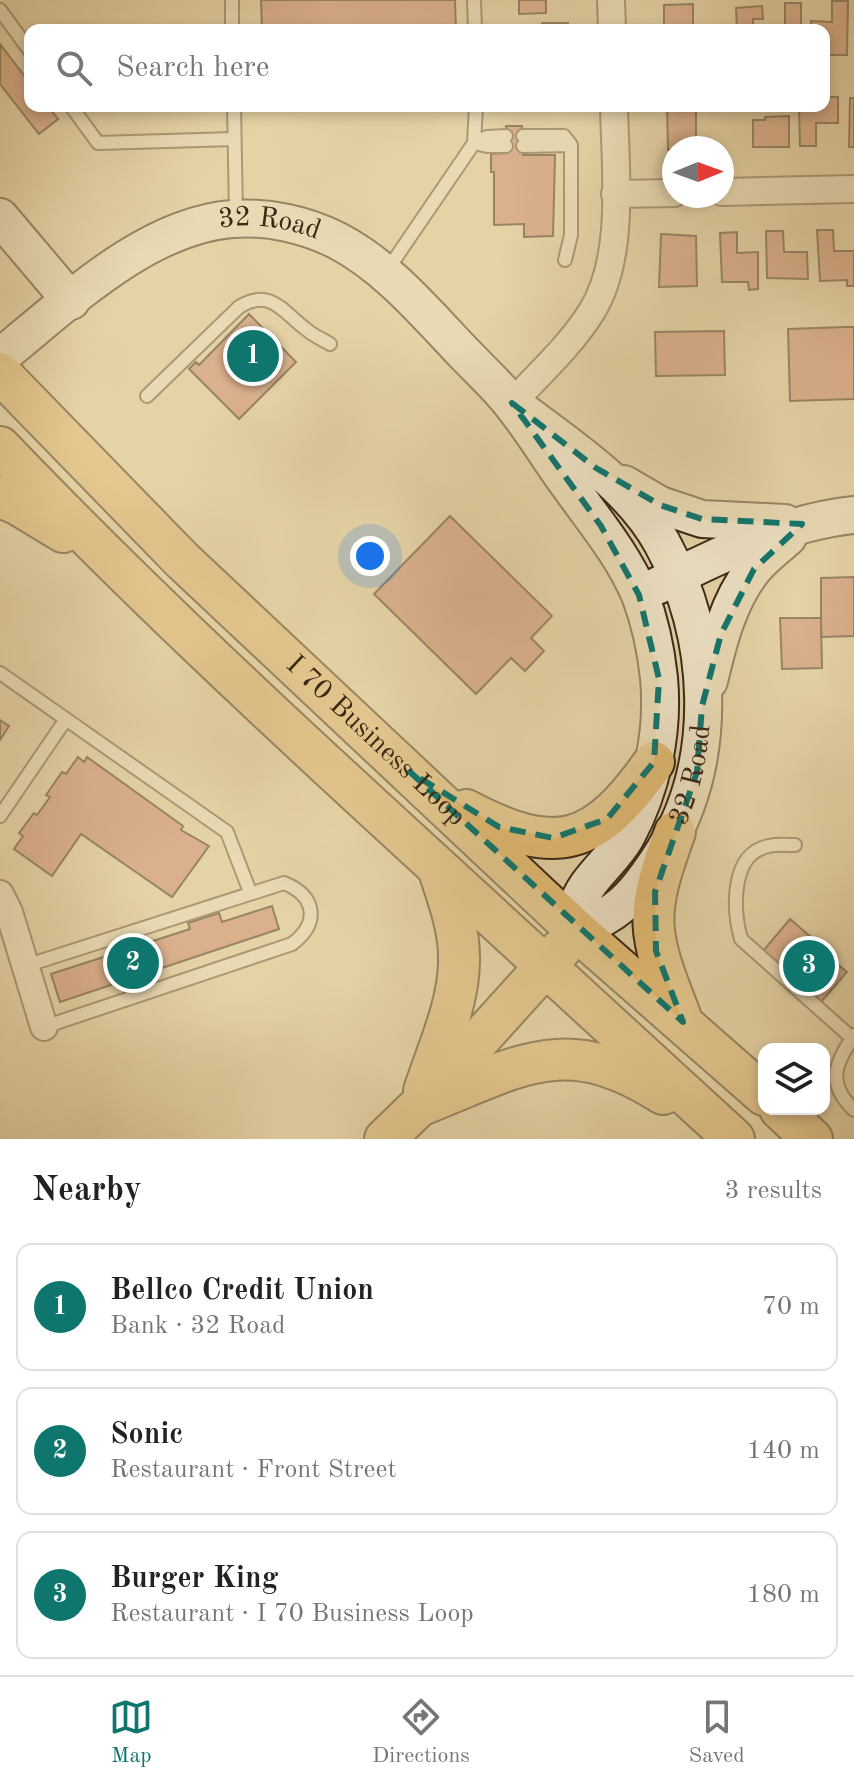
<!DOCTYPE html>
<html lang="en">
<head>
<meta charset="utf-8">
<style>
	:root { --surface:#fff; --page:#f2f2f2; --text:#222; --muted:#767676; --line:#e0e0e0; --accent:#0f766e }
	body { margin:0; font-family:"Old Standard TT",serif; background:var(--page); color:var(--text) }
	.controls { position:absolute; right:24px; bottom:24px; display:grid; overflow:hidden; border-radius:16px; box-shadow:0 4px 12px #0003 }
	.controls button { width:72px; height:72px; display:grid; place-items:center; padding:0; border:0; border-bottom:2px solid var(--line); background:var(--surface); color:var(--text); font:40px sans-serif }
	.compass { position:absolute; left:662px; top:136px; width:72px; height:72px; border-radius:50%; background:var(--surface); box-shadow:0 4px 12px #0003; rotate:89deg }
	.you { position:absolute; left:370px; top:556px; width:28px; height:28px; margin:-20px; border:6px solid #fff; border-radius:50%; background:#1a73e8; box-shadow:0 0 0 12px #1a73e833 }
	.badge { display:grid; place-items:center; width:52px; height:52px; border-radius:50%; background:var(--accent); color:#fff; font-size:26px; font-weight:700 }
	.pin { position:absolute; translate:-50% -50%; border:4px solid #fff; box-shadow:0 2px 8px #0006 }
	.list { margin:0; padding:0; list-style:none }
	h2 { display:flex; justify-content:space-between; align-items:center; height:104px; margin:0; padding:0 32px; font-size:34px }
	h2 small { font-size:26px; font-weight:400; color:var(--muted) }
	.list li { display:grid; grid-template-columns:52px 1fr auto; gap:24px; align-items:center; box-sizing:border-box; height:128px; margin:0 16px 16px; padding:0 16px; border:2px solid var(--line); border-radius:16px }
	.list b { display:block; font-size:30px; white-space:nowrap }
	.list p { margin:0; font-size:26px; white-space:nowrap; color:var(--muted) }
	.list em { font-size:26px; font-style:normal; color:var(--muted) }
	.icon { flex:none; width:44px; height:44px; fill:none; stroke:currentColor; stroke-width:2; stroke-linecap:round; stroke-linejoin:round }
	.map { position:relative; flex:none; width:854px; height:1139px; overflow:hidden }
	.search { position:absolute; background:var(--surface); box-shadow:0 4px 12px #0003; left:24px; right:24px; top:24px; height:88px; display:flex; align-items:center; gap:20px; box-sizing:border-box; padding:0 28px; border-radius:16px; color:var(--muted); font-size:30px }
	.sheet { height:536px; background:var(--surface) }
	nav { display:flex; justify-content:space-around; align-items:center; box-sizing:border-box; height:112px; border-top:2px solid var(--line); background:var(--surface); font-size:22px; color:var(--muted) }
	nav a { display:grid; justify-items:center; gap:4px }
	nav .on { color:var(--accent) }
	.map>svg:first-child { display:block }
	.building { fill:#cf8770; stroke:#382815; stroke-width:2 }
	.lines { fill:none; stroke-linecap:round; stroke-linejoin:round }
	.lane-casing { stroke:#635339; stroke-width:16 }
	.street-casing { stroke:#635339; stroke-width:30 }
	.secondary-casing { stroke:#382815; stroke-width:40 }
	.primary-casing { stroke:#382815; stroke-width:44 }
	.lane { stroke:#eee2c5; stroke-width:12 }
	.street { stroke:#eee2c5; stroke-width:26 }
	.secondary { stroke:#eee2c5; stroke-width:36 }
	.primary { stroke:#e2ba73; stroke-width:40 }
	.marked { fill:none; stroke:#0f766e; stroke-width:6; stroke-dasharray:16 10; stroke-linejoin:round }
	.labels { text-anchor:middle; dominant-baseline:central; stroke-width:7; stroke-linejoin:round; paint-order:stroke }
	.street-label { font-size:28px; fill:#382815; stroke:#eee2c5 }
</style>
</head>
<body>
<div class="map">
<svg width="854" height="1139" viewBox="0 0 854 1139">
	<rect width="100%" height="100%" fill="#e5d3a6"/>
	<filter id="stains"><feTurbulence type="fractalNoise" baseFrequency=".0025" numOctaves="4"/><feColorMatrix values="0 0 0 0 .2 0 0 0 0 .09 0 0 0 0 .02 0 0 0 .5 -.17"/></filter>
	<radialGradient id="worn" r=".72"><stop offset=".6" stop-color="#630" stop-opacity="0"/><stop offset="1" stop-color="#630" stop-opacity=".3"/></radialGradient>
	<path class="building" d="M261,0H455L456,30H262Z
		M519,0H546V13L519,14Z
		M832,1H848L847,55H824V30H811V21L832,22Z
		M785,3H801V30H765V25H785Z
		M693,4V30H664V5Z
		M762,6L763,19H753V30H713L737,29L736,8Z
		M542,23H568V30H542Z
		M0,44L30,83V106H48L58,119L39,134L0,84Z
		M824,97H838V123H816V146H800L799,106H824Z
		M850,98H854V147H849Z
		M667,106H696V148L668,150Z
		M789,116V147H753V120H765V117Z
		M506,126H522L523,155H555L553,236L524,237V224L494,225V172H491V154L507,153Z
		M817,230H833L834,251H854V286H847V280L820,281Z
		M766,231H783L784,252H807L808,279L767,278Z
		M737,232V253L758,252V289L749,290L748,282H722L720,233Z
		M661,234L696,236L697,286L659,287Z
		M249,314L296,362L239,419L189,369L196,362L199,365Z
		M845,327H854V399L790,401L788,329Z
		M724,331L725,375L656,376L655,332Z
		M450,516L552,616L531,638L544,651L525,671L511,658L476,694L374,594Z
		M854,577V636L821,637V578Z
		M780,618H821L822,668L782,669Z
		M0,720L9,726L0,740Z
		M78,757L84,762L87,757L183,826L181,830L209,846L172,897L81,834L52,876L14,849L23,836L19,833L34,813L37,815L50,797L46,795L62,772L66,774Z
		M272,906L279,929L60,1002L51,974L190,929L188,923L219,913L222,922Z
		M790,919L834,957L831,959L847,972L821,1002L763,951Z"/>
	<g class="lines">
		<defs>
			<path id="lane" d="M232,0V30
				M474,0L475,30
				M0,10L30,51
				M71,106L98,143L234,139
				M234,106L236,215
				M523,136H564L571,145V235L565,260
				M474,143L487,137L506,136
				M474,143L487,146H506
				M523,146L571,145
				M386,272L474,143L476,106
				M147,396L239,307C272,287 283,313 307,330C314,336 322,339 330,344
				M0,673L227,832L250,892
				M0,816L66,719
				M795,845C787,845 778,844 769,846C730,853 733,910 741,939L852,1038
				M25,966L284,883C316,896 320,923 292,944L44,1027
				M854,1035C835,1064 826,1083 854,1110"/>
			<path id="street" d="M611,0L612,30
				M722,192L854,189
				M615,194L674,193
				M512,403C539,374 571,345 592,311C626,256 615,168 614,106
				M0,894L9,912L44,1027"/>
			<g id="secondary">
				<path d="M0,217L71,301"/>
				<path id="s1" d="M0,357C66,304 145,226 232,219C268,216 307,225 338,241C386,266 424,311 461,350C478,368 496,384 511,403C533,430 550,460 571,488C596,523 623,555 640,595C650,621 656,650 659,678C664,732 652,789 626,837C613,861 584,880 577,907C575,914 577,923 577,931C591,924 606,918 619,907C637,893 652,870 664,851C720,758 713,636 662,543C629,483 565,444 512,403"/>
				<path d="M624,484L660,505L702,519L785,523"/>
				<path d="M657,586C719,555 785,522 854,515"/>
				<path d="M709,681C718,643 728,602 752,571C762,558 776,548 788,537"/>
			</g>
			<g id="primary">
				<path id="s2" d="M0,373L182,560L577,931L764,1095"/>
				<path d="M0,447C134,587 275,718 418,849C523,946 628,1043 734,1139"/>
				<path d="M0,497L17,504L63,532"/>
				<path d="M466,810C557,858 595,846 654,762"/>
				<path d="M675,832C644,917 647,931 680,1015"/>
				<path d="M424,1091C438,1048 460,1002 459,957C459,928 448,898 439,871"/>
				<path d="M419,1106C517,1068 563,1030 663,1094"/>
				<path d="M780,1109L812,1139"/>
				<path d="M385,1139L419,1106L561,949"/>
			</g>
		</defs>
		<use href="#lane" class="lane-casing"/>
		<use href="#street" class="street-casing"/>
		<use href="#secondary" class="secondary-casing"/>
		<use href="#primary" class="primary-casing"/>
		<use href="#lane" class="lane"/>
		<use href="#street" class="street"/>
		<use href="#secondary" class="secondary"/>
		<use href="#primary" class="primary"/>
	</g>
	<path d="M0 0H854V1139H0ZM512,403L596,468L660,505L702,519L802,524L754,569L721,634L702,706L697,772L655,892L656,951L683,1022L410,772L499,827L553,838L607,819L654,762L659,679L639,595L601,526Z" fill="#e5d3a6" fill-opacity=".55" fill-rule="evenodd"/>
	<path class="marked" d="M512,403L596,468L660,505L702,519L802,524L754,569L721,634L702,706L697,772L655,892L656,951L683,1022L410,772L499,827L553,838L607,819L654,762L659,679L639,595L601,526Z"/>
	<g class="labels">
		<g class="street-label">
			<text stroke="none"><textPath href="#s1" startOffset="312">32 Road</textPath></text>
			<text stroke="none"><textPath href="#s2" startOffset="526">I 70 Business Loop</textPath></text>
			<text stroke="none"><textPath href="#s1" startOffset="1416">32 Road</textPath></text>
		</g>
	</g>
	<rect width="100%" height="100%" filter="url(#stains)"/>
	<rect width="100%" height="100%" fill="url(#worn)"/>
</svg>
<div class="controls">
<button><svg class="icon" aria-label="layers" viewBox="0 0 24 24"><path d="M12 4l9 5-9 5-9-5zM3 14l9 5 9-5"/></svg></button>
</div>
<svg class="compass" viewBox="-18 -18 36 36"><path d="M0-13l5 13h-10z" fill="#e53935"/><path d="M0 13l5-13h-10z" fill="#767676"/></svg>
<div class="you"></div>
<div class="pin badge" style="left:253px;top:356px">1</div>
<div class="pin badge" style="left:133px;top:963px">2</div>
<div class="pin badge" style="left:809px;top:966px">3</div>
<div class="search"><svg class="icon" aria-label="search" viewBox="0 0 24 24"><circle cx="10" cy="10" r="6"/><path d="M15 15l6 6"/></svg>Search here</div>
</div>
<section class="sheet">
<h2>Nearby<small>3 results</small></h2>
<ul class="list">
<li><span class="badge">1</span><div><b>Bellco Credit Union</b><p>Bank · 32 Road</p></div><em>70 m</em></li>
<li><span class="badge">2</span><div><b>Sonic</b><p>Restaurant · Front Street</p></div><em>140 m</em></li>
<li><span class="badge">3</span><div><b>Burger King</b><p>Restaurant · I 70 Business Loop</p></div><em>180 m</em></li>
</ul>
</section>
<nav>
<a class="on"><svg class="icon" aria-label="map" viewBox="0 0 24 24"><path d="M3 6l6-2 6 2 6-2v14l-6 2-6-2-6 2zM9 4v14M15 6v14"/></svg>Map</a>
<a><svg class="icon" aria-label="directions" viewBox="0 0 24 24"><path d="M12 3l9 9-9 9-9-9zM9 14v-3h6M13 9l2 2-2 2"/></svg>Directions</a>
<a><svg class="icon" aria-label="saved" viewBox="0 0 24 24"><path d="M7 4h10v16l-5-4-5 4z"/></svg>Saved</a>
</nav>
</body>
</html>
